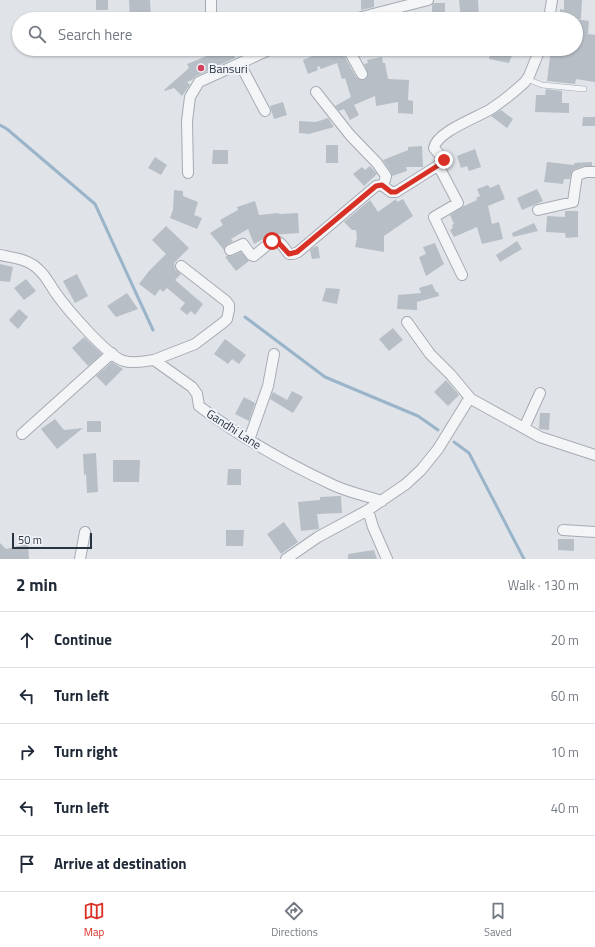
<!DOCTYPE html>
<html lang="en">
<head>
<meta charset="utf-8">
<style>
	:root { --surface:#fff; --page:#f6f6f7; --text:#1f2937; --muted:#747a83; --line:#e0e1e3; --accent:#d93025 }
	body { margin:0; font-family:"Titillium Web",sans-serif; background:var(--page); color:var(--text) }
	.scale { position:absolute; left:12px; bottom:10px; width:80px; box-sizing:border-box; padding-left:4px; border:2px solid #283341; border-top:0; font-size:11px; line-height:14px; white-space:nowrap; color:#283341; -webkit-text-stroke:3px #f0f3f7; paint-order:stroke }
	.stop { position:absolute; width:12px; height:12px; margin:-9px; border:3px solid #d93025; border-radius:50%; background:#fff }
	.stop.end { background:#d93025; border-color:#fff; box-shadow:0 1px 4px #0008 }
	.list { margin:0; padding:0; list-style:none }
	h2 { display:flex; justify-content:space-between; align-items:center; height:52px; margin:0; padding:0 16px; font-size:17px }
	h2 small { font-size:13px; font-weight:400; color:var(--muted) }
	.list li { display:grid; grid-template-columns:26px 1fr auto; gap:12px; align-items:center; box-sizing:border-box; height:56px; padding:0 16px; border-top:1px solid var(--line) }
	.list b { display:block; font-size:15px; white-space:nowrap }
	.list em { font-size:13px; font-style:normal; color:var(--muted) }
	.icon { flex:none; width:22px; height:22px; fill:none; stroke:currentColor; stroke-width:2; stroke-linecap:round; stroke-linejoin:round }
	.map { position:relative; flex:none; width:595px; height:559px; overflow:hidden }
	.search { position:absolute; background:var(--surface); box-shadow:0 1px 3px #0004; left:12px; right:12px; top:12px; height:44px; display:flex; align-items:center; gap:10px; box-sizing:border-box; padding:0 14px; border-radius:22px; color:var(--muted); font-size:15px }
	.sheet { height:332px; background:var(--surface) }
	nav { display:flex; justify-content:space-around; align-items:center; box-sizing:border-box; height:56px; border-top:1px solid var(--line); background:var(--surface); font-size:11px; color:var(--muted) }
	nav a { display:grid; justify-items:center; gap:2px }
	nav .on { color:var(--accent) }
	.map>svg:first-child { display:block }
	.lines { fill:none; stroke-linecap:round; stroke-linejoin:round }
	.stream { stroke:#9ab4ca; stroke-width:3 }
	.building { fill:#b7bec6 }
	.service-casing { stroke:#a5abb3; stroke-width:6 }
	.minor-casing { stroke:#a5abb3; stroke-width:12 }
	.service { stroke:#f3f5f7; stroke-width:5 }
	.minor { stroke:#f3f5f7; stroke-width:10 }
	.route { stroke:#d93025; stroke-width:5 }
	.poi-dot { fill:#d04360; stroke:#f0f3f7; stroke-width:1.5 }
	.labels { text-anchor:middle; dominant-baseline:central; stroke-width:4; stroke-linejoin:round; paint-order:stroke }
	.poi-label { font-size:12px; fill:#283341; stroke:#f0f3f7; text-anchor:start }
	.street-label { font-size:12px; fill:#283341; stroke:#f0f3f7 }
</style>
</head>
<body>
<div class="map">
<svg width="595" height="559" viewBox="0 0 595 559">
	<rect width="100%" height="100%" fill="#e0e4e9"/>
	<g class="lines">
		<path class="stream" d="M0,125L7,129L95,204L153,330
			M245,317L325,377L418,416L438,430
			M454,442L469,453L524,559"/>
	</g>
	<path class="building" d="M96,0H108V10H96Z
		M129,0H150L151,19H130Z
		M361,0H374V7L361,10Z
		M459,0H478L479,19H461Z
		M564,0H582L581,19H560V9L564,10Z
		M433,3H445V19H432V5Z
		M576,19L589,21L588,34L595,35V82L576,79L575,84L547,81L551,49H576Z
		M219,49H232L235,58L196,76L192,80L187,82L190,85L182,96L174,88L165,91L164,90L189,68L187,64L219,51Z
		M329,49H343L345,57L356,77L361,80L365,79L368,75L364,64L368,63L367,60L382,57L383,63H385L388,79L409,80L408,100L413,101V114L398,113V102L376,106L375,96L354,105L359,115L350,120L344,109L339,111L335,106L351,97L345,78L342,79L337,63L321,69L319,66L317,67L318,70L308,74L303,60L322,52L321,51Z
		M491,49H504V51L513,53L509,63L489,59Z
		M546,89L562,91V103H569V113L535,112L536,95H545Z
		M283,102L287,115L274,119L270,106Z
		M501,110L513,119L507,128L491,116Z
		M583,117H595V126H582Z
		M328,118L334,127L309,134L299,133V121L316,122Z
		M326,145H338V163H326Z
		M422,146L423,167H406L407,171L392,176L391,172L383,160L408,150V147Z
		M475,149L481,167L469,171L467,166L461,168L457,156Z
		M213,150H228V164H212Z
		M155,157L167,165L161,175L148,168Z
		M547,162L574,165V163L592,162V166H584L575,169L572,171L570,179H564L563,184L544,182Z
		M370,166L377,174L364,186L353,174L362,167L365,170Z
		M499,184L505,199L488,206L492,224L499,222L503,239L482,244L477,227L454,237L450,230L453,228L452,225L454,224L450,215L464,206L477,200L476,198L480,196L477,189L488,185L490,188Z
		M537,189L543,201L522,210L517,198Z
		M174,190L183,191V196L198,202L194,215L202,218L197,229L170,218L173,210Z
		M396,199L397,202L403,199L413,216L384,236V252L355,247L357,238L356,230H352L344,222L370,200L378,212Z
		M255,201L259,215L279,213V214L298,213L299,233L271,235L254,244L248,229L231,239L233,241L225,246L224,250L210,233L223,225L220,220L238,210L237,207Z
		M565,211H578V237L566,238L565,233L546,232L547,216L565,217Z
		M534,223L538,231L513,237L512,233Z
		M166,226L189,248L174,263L175,269L181,274L175,280L203,304L195,315L191,311L187,315L180,309L185,303L167,288L163,292L160,289L155,296L139,284L149,271L166,254L152,240Z
		M517,241L522,249L500,262L496,255Z
		M435,243L444,264L426,276L419,257L426,254L423,247Z
		M318,246L320,258L312,259L310,250L314,247Z
		M241,252L249,261L236,271L225,257L227,256H232Z
		M0,264L13,267L10,282L0,281Z
		M77,274L88,296L75,303L63,281Z
		M26,279L36,291L24,300L14,288Z
		M432,284L436,292H438L439,296L417,302V310L397,309L398,295L421,293L419,288Z
		M326,288L340,289L337,304L322,301Z
		M127,293L138,309L116,317L107,306Z
		M19,309L28,317L18,329L9,320Z
		M393,328L403,340L389,351L379,339Z
		M84,337L102,354L88,366L72,348Z
		M225,339L246,355L239,364L232,359L228,364L214,354Z
		M112,362L123,369L106,386L96,376Z
		M446,380L459,395L448,406L434,392Z
		M292,391L303,397L293,413L270,399L273,392L287,400Z
		M244,397L255,403L249,421L235,414Z
		M540,413H550L549,430L539,429Z
		M55,419L64,430L83,428L57,449L41,429Z
		M87,421H101V432H87Z
		M96,453L98,492L87,493L86,474L84,475L83,454Z
		M113,460H140L139,482H113Z
		M228,469H241V485H227Z
		M341,496L342,513L317,514L319,529L301,531L298,502L320,500V497Z
		M284,522L298,542L281,554L267,534Z
		M226,530H244L243,546H226Z
		M558,539H574V551L558,550Z
		M0,543L6,549L28,544L29,559H0Z
		M374,550L377,559H348V554Z"/>
	<g class="lines">
		<defs>
			<path id="service" d="M527,79L542,85L584,89"/>
			<path id="minor" d="M211,0V19
				M354,19L428,0
				M549,19L552,0
				M349,49L351,54L362,74
				M240,64L265,111
				M316,92L350,135L377,163L386,176L383,186
				M438,165L458,203L434,217L462,275
				M188,173L187,121L190,97L199,82L271,49
				M538,210L573,202L577,175L586,172H595
				M230,250L243,244L251,255L254,256L272,241C280,239 284,248 289,254H293L298,252L376,186L382,185L391,192H396L442,163L444,160L434,148C436,132 478,117 491,109C503,101 514,92 525,82L529,76L540,49
				M0,255C14,258 29,259 39,270C46,276 50,285 55,292C66,308 108,357 124,361C133,364 145,361 154,360L192,387L197,394L199,406C240,437 286,463 333,485C348,492 366,496 382,501
				M407,322L430,354L451,375L471,399
				M154,360L195,344L224,322L227,319L229,310V305L226,301L181,266
				M524,428L540,393
				M22,434L112,353
				M249,440L268,386L274,354
				M368,510L373,527L387,559
				M563,530L595,532
				M80,559L85,532
				M286,559L318,537L368,510L406,484L421,470L438,449L467,402L469,400H473L540,437L595,455"/>
		</defs>
		<use href="#service" class="service-casing"/>
		<use href="#minor" class="minor-casing"/>
		<use href="#service" class="service"/>
		<use href="#minor" class="minor"/>
	</g>
	<g class="lines">
		<path class="route" d="M272,241H277L289,254L297,252L376,186L382,185L391,192H396L442,163L444,160"/>
	</g>
	<circle class="poi-dot" cx="201" cy="68" r="4"/>
	<g class="labels">
		<g class="poi-label">
			<text x="209" y="68">Bansuri</text>
		</g>
		<g class="street-label">
			<text transform="translate(234 429) rotate(33)">Gandhi Lane</text>
		</g>
	</g>
</svg>
<div class="scale">50 m</div>
<div class="stop" style="left:272px;top:241px"></div>
<div class="stop end" style="left:444px;top:160px"></div>
<div class="search"><svg class="icon" aria-label="search" viewBox="0 0 24 24"><circle cx="10" cy="10" r="6"/><path d="M15 15l6 6"/></svg>Search here</div>
</div>
<section class="sheet">
<h2>2 min<small>Walk · 130 m</small></h2>
<ul class="list">
<li><svg class="icon" aria-label="ahead" viewBox="0 0 24 24"><path d="M12 20V5M6 11l6-6 6 6"/></svg><div><b>Continue</b></div><em>20 m</em></li>
<li><svg class="icon" aria-label="left" viewBox="0 0 24 24"><path d="M17 20v-9H6M10 6l-5 5 5 5"/></svg><div><b>Turn left</b></div><em>60 m</em></li>
<li><svg class="icon" aria-label="right" viewBox="0 0 24 24"><path d="M7 20v-9h11M14 6l5 5-5 5"/></svg><div><b>Turn right</b></div><em>10 m</em></li>
<li><svg class="icon" aria-label="left" viewBox="0 0 24 24"><path d="M17 20v-9H6M10 6l-5 5 5 5"/></svg><div><b>Turn left</b></div><em>40 m</em></li>
<li><svg class="icon" aria-label="arrive" viewBox="0 0 24 24"><path d="M6 21V4h12l-3 4 3 4H6"/></svg><div><b>Arrive at destination</b></div></li>
</ul>
</section>
<nav>
<a class="on"><svg class="icon" aria-label="map" viewBox="0 0 24 24"><path d="M3 6l6-2 6 2 6-2v14l-6 2-6-2-6 2zM9 4v14M15 6v14"/></svg>Map</a>
<a><svg class="icon" aria-label="directions" viewBox="0 0 24 24"><path d="M12 3l9 9-9 9-9-9zM9 14v-3h6M13 9l2 2-2 2"/></svg>Directions</a>
<a><svg class="icon" aria-label="saved" viewBox="0 0 24 24"><path d="M7 4h10v16l-5-4-5 4z"/></svg>Saved</a>
</nav>
</body>
</html>
